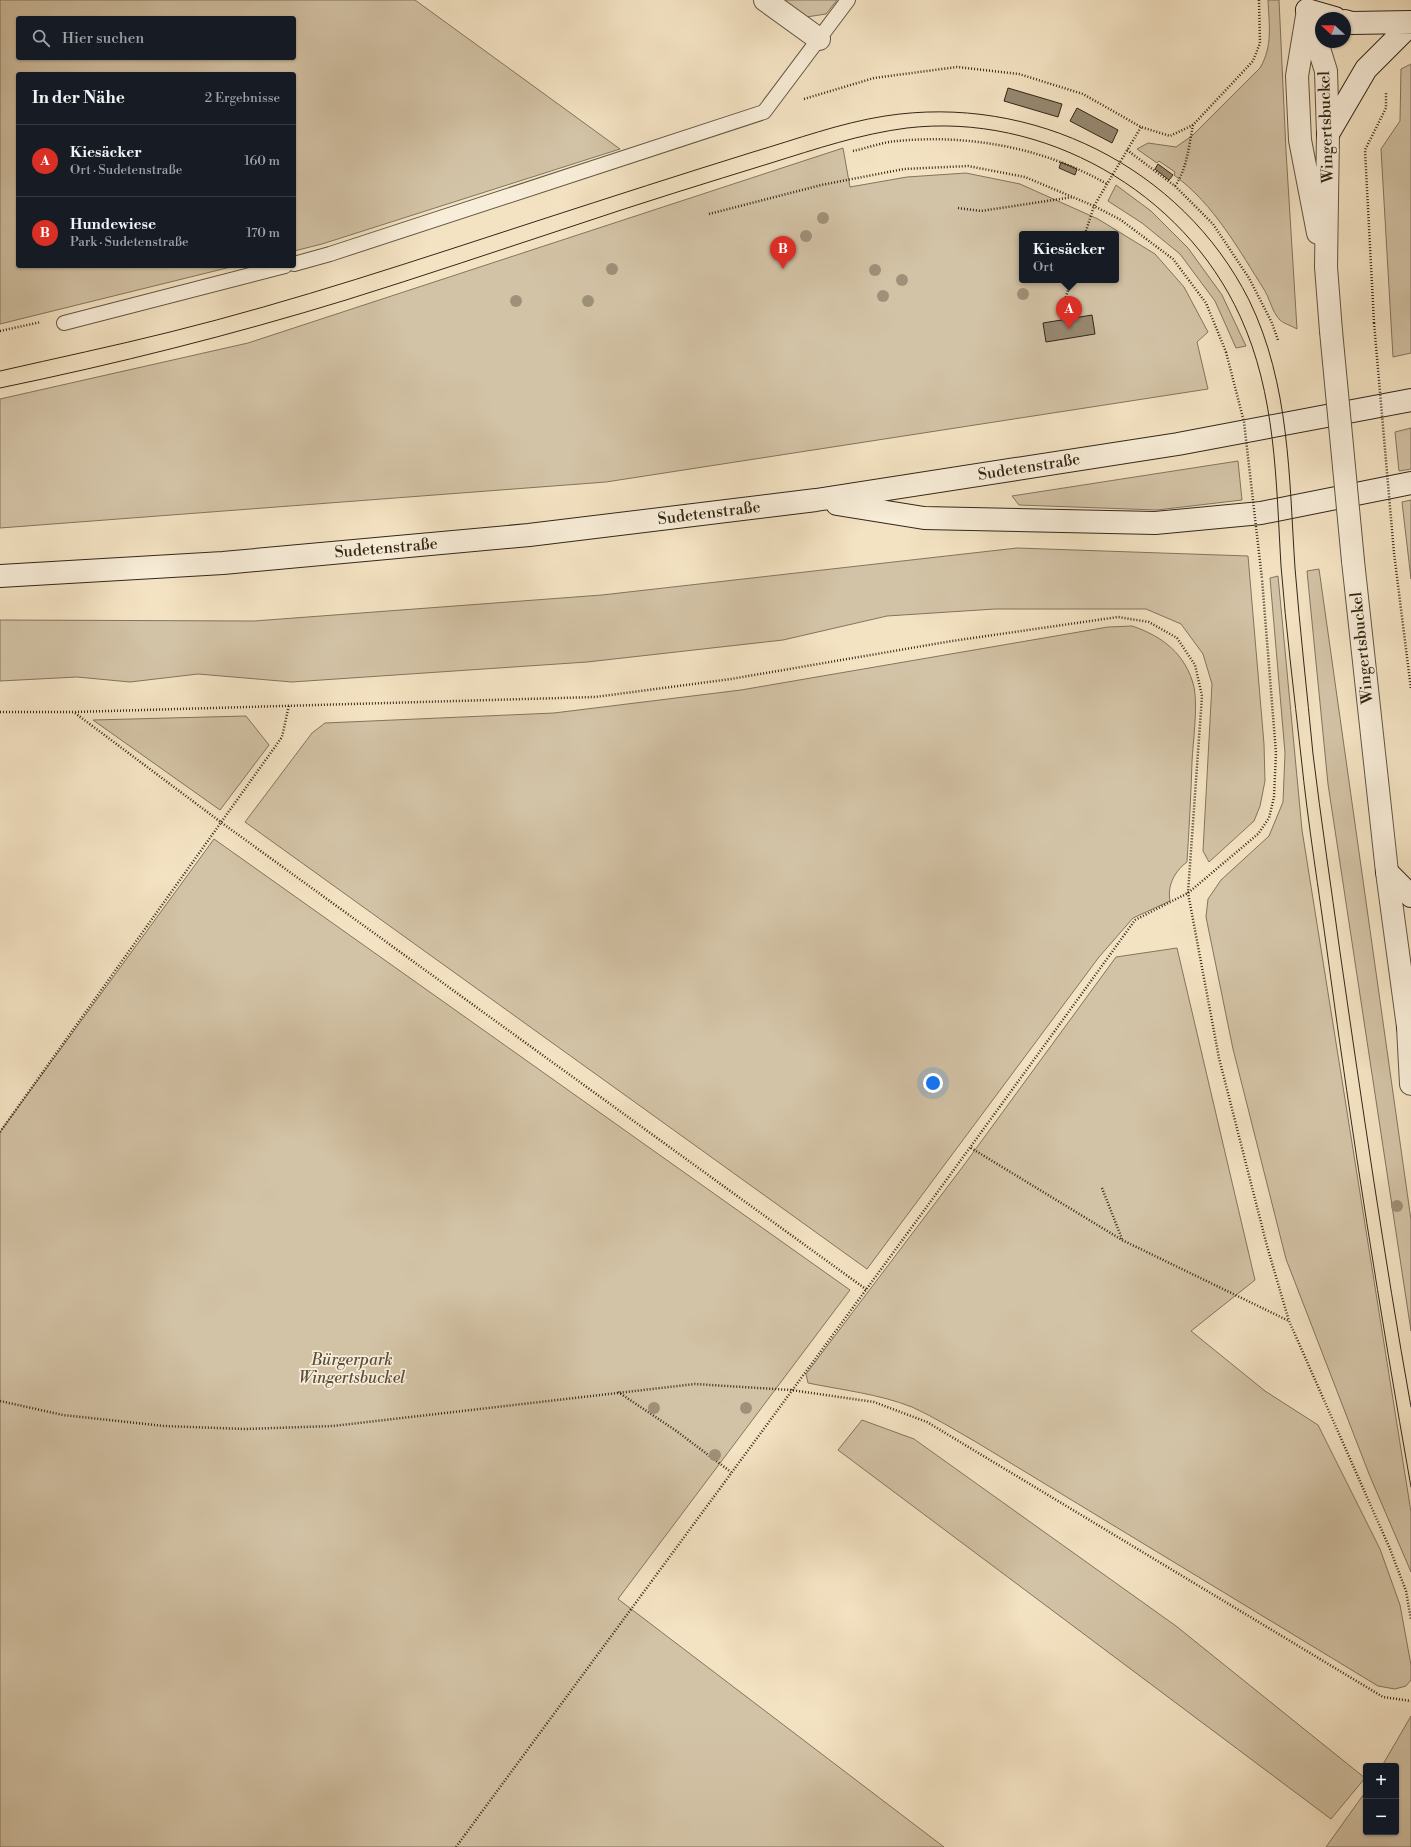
<!DOCTYPE html>
<html lang="de">
<head>
<meta charset="utf-8">
<style>
	:root { --surface:#171b24; --page:#20242c; --text:#f1f3f6; --muted:#9ea1a6; --line:#363941; --accent:#d93025 }
	body { margin:0; font-family:"Libre Bodoni",serif; background:var(--page); color:var(--text) }
	.controls { position:absolute; right:12px; bottom:12px; display:grid; overflow:hidden; border-radius:4px; box-shadow:0 1px 3px #0004 }
	.controls button { width:36px; height:36px; display:grid; place-items:center; padding:0; border:0; border-bottom:1px solid var(--line); background:var(--surface); color:var(--text); font:20px sans-serif }
	.compass { position:absolute; left:1315px; top:12px; width:36px; height:36px; border-radius:50%; background:var(--surface); box-shadow:0 1px 3px #0004; rotate:291deg }
	.you { position:absolute; left:933px; top:1083px; width:14px; height:14px; margin:-10px; border:3px solid #fff; border-radius:50%; background:#1a73e8; box-shadow:0 0 0 6px #1a73e833 }
	.badge { display:grid; place-items:center; width:26px; height:26px; border-radius:50%; background:var(--accent); color:#fff; font-size:13px; font-weight:700 }
	.pin { position:absolute; translate:-50% -33px; filter:drop-shadow(0 1px 2px #0008) }
	.pin::after { content:''; position:absolute; top:21px; width:14px; height:12px; background:inherit; clip-path:polygon(0 0,100% 0,50% 100%) }
	.popup { position:absolute; left:1019px; top:231px; width:100px; height:52px; box-sizing:border-box; display:grid; place-content:center; border-radius:4px; background:var(--surface); filter:drop-shadow(0 1px 3px #0005); font-size:13px; white-space:nowrap; color:var(--muted) }
	.popup b { font-size:15px; color:var(--text) }
	.popup::after { content:''; position:absolute; left:50%; top:100%; margin-left:-8px; border:8px solid transparent; border-top-color:var(--surface) }
	.list { margin:0; padding:0; list-style:none }
	h2 { display:flex; justify-content:space-between; align-items:center; height:52px; margin:0; padding:0 16px; font-size:17px }
	h2 small { font-size:13px; font-weight:400; color:var(--muted) }
	.list li { display:grid; grid-template-columns:26px 1fr auto; gap:12px; align-items:center; box-sizing:border-box; height:72px; padding:0 16px; border-top:1px solid var(--line) }
	.list b { display:block; font-size:15px; white-space:nowrap }
	.list p { margin:0; font-size:13px; white-space:nowrap; color:var(--muted) }
	.list em { font-size:13px; font-style:normal; color:var(--muted) }
	.icon { flex:none; width:22px; height:22px; fill:none; stroke:currentColor; stroke-width:2; stroke-linecap:round; stroke-linejoin:round }
	.map { position:relative; flex:none; width:1411px; height:1847px; overflow:hidden }
	.search { position:absolute; background:var(--surface); box-shadow:0 1px 3px #0004; left:16px; top:16px; width:280px; height:44px; display:flex; align-items:center; gap:10px; box-sizing:border-box; padding:0 14px; border-radius:4px; color:var(--muted); font-size:15px }
	.panel { position:absolute; background:var(--surface); box-shadow:0 1px 3px #0004; left:16px; top:72px; width:280px; height:196px; border-radius:4px }
	.map>svg:first-child { display:block }
	.green { fill:#d3c3a6; stroke:#82755f; fill-rule:evenodd }
	.building { fill:#978971; stroke:#322718 }
	.lines { fill:none; stroke-linecap:round; stroke-linejoin:round }
	.service-casing { stroke:#625643; stroke-width:16 }
	.minor-casing { stroke:#625643; stroke-width:24 }
	.tertiary-casing { stroke:#625643; stroke-width:24 }
	.secondary-casing { stroke:#322718; stroke-width:24 }
	.path { stroke:#322718; stroke-width:2.5; stroke-dasharray:1 2; stroke-linecap:butt }
	.service { stroke:#f8edd8; stroke-width:14 }
	.minor { stroke:#f8edd8; stroke-width:22 }
	.tertiary { stroke:#f8edd8; stroke-width:22 }
	.secondary { stroke:#f8edd8; stroke-width:22 }
	.tram { stroke:#322718; stroke-width:1 }
	.tertiary-bridge-casing { stroke:#625643; stroke-width:24; stroke-linecap:butt }
	.path-bridge { stroke:#322718; stroke-width:2.5; stroke-dasharray:1 2; stroke-linecap:butt }
	.tertiary-bridge { stroke:#f8edd8; stroke-width:22 }
	.tree { fill:#9f9179 }
	.labels { text-anchor:middle; dominant-baseline:central; stroke-width:3.5; stroke-linejoin:round; paint-order:stroke }
	.street-label { font-size:16px; fill:#322718; stroke:#f8edd8 }
	.park-label { font-size:16px; font-style:italic; fill:#5a4e3c; stroke:#f8edd8 }
</style>
</head>
<body>
<div class="map">
<svg width="1411" height="1847" viewBox="0 0 1411 1847">
	<rect width="100%" height="100%" fill="#f4e3c3"/>
	<filter id="stains"><feTurbulence type="fractalNoise" baseFrequency=".005" numOctaves="4"/><feColorMatrix values="0 0 0 0 .2 0 0 0 0 .09 0 0 0 0 .02 0 0 0 .5 -.17"/></filter>
	<radialGradient id="worn" r=".72"><stop offset=".6" stop-color="#630" stop-opacity="0"/><stop offset="1" stop-color="#630" stop-opacity=".3"/></radialGradient>
	<path class="green" d="M0,0H415L620,149L322,244L294,251V74H18V266H235L0,324ZM18,18H294V58H18Z
		M775,0H837L826,14L800,18Z
		M1268,0H1279L1286,151L1297,329C1292,326 1282,323 1279,319C1272,311 1270,300 1265,291C1239,250 1214,204 1174,175L1175,172L1159,161L1157,163L1137,149L1148,143L1176,147L1193,135L1260,68C1273,46 1269,25 1268,0Z
		M1411,64V353L1393,357L1381,149L1400,121L1401,69Z
		M843,148L850,187L907,177L966,173L1020,184L1098,219L1155,254L1184,287L1208,332L1197,342L1208,389L606,482L0,528V399L248,343ZM1022,234H1116V280H1022Z
		M1116,185L1151,211L1188,248L1222,295L1246,346L1236,348L1215,301L1180,254L1142,223L1108,201Z
		M1411,428V469L1399,471L1395,432Z
		M1238,461L1242,500L1157,510L1019,505L1012,496Z
		M1411,500V579L1402,502Z
		M1017,548L1248,556L1264,744L1265,781L1260,806L1254,821L1209,862L1203,851L1212,684L1203,654L1181,624L1146,609H995L887,616L783,640L587,662L292,682L198,674L130,682L77,677L0,681V620L254,621L602,595Z
		M1319,569L1411,1220V1331L1328,784L1307,571Z
		M1278,576L1302,830L1411,1512V1572L1369,1474L1286,1259L1233,1049L1206,917L1208,899L1221,880L1269,836L1283,802L1285,753L1270,578Z
		M1132,626C1162,636 1186,654 1194,687C1198,707 1193,741 1192,762C1191,796 1189,829 1187,862C1175,871 1167,885 1170,901L1133,918L1099,957L867,1269L245,822L312,733L325,723L554,713L741,690L1108,627Z
		M246,716L269,745L220,810L93,720Z
		M214,839L850,1290L618,1599L944,1847H0V1132Z
		M1177,948L1255,1280L1191,1331L1265,1391L1318,1425L1380,1549L1400,1605L1411,1665V1680L1406,1686L1395,1689L1378,1686L976,1442C955,1430 934,1417 912,1407C879,1394 842,1390 808,1383L806,1374L964,1165L1116,957Z
		M862,1420L914,1439L1176,1626L1365,1778L1331,1819L838,1450Z
		M1411,1716V1847H1326L1366,1791V1832H1396V1766H1382Z"/>
	<path class="building" d="M1008,88L1062,104L1058,117L1004,101Z
		M1077,108L1118,130L1112,143L1070,121Z
		M1061,162L1077,169L1075,175L1059,168Z
		M1158,164L1173,175L1169,180L1155,169Z
		M1092,315L1095,334L1046,342L1043,323Z"/>
	<g class="lines">
		<defs>
			<path id="service" d="M294,264L330,254L764,112L848,0
				M64,323L285,266"/>
			<path id="minor" d="M765,0L819,39"/>
			<path id="tertiary" d="M1307,10L1326,71L1328,134L1326,267L1331,331
				M1307,16L1297,76L1300,140L1318,233
				M1353,561L1387,872L1408,1027L1411,1084"/>
			<path id="secondary" d="M1307,10L1335,18
				M1345,21L1352,23L1411,22
				M1328,134L1366,69L1411,24
				M837,504L924,518L1155,523L1261,513L1411,483
				M0,576L223,563L529,535L816,500L1178,444L1411,400
				M1387,872L1411,896
				M1408,1027L1411,1025"/>
		</defs>
		<use href="#service" class="service-casing"/>
		<use href="#minor" class="minor-casing"/>
		<use href="#tertiary" class="tertiary-casing"/>
		<use href="#secondary" class="secondary-casing"/>
		<path class="path" d="M804,99L874,78L957,67L1019,74L1083,94L1141,127L1170,136L1193,125L1253,61L1260,43L1259,0
			M1127,150L1175,186L1213,224L1249,278L1272,323L1278,340
			M853,151C867,148 883,142 897,141C970,134 1044,148 1107,184
			M1175,186C1187,169 1189,145 1193,125
			M958,208L981,211L1073,197
			M709,214L821,185L904,169L968,166L1025,177L1094,206L1121,220L1173,259L1206,303L1226,352
			M1085,234L1094,206L1141,127
			M1064,303L1071,280
			M1374,323L1365,150L1386,108V93
			M0,331L41,322
			M1394,553L1411,689
			M0,712H74L595,697L731,679L952,641L1118,617L1149,622L1177,638L1195,665L1202,696L1188,893L1219,1058L1267,1246L1289,1321L1390,1549L1406,1591L1411,1620
			M75,713L222,823L867,1290
			M0,1132L282,737L289,705
			M971,1148L1122,1240L1289,1321
			M1102,1188L1122,1239
			M618,1392L675,1430L731,1472
			M0,1401L63,1415L164,1426L245,1429L333,1426L695,1384L791,1390L874,1402L927,1422L1383,1697L1411,1701
			M456,1847C683,1538 911,1231 1135,920L1188,893L1258,834L1269,818L1274,797L1276,753L1262,579"/>
		<use href="#service" class="service"/>
		<use href="#minor" class="minor"/>
		<use href="#tertiary" class="tertiary"/>
		<use href="#secondary" class="secondary"/>
		<path class="tram" d="M0,371C57,358 114,346 170,332C295,301 417,260 540,220C611,197 682,174 753,152C797,139 840,123 885,116C1032,93 1182,167 1249,300C1290,384 1289,478 1295,568C1300,630 1307,692 1313,754C1321,820 1331,886 1340,952C1362,1104 1384,1256 1411,1407
			M0,388C116,364 232,335 346,300C423,276 500,250 576,225C641,203 706,183 771,163C816,149 860,134 907,128C1043,112 1183,191 1240,316C1276,394 1276,481 1281,566C1286,629 1294,693 1301,756C1308,824 1319,891 1328,958C1352,1135 1380,1312 1411,1487"/>
		<defs>
			<path id="tertiary-bridge" d="M1331,331L1353,561"/>
		</defs>
		<use href="#tertiary-bridge" class="tertiary-bridge-casing"/>
		<path class="path-bridge" d="M1374,323L1394,553
			M1226,352L1244,422L1262,579"/>
		<use href="#tertiary-bridge" class="tertiary-bridge"/>
	</g>
	<g class="tree">
		<circle cx="823" cy="218" r="6"/>
		<circle cx="806" cy="236" r="6"/>
		<circle cx="612" cy="269" r="6"/>
		<circle cx="875" cy="270" r="6"/>
		<circle cx="902" cy="280" r="6"/>
		<circle cx="1023" cy="294" r="6"/>
		<circle cx="883" cy="296" r="6"/>
		<circle cx="516" cy="301" r="6"/>
		<circle cx="588" cy="301" r="6"/>
		<circle cx="1397" cy="1206" r="6"/>
		<circle cx="654" cy="1408" r="6"/>
		<circle cx="746" cy="1408" r="6"/>
		<circle cx="715" cy="1455" r="6"/>
	</g>
	<g class="labels">
		<g class="street-label">
			<text transform="translate(1326 127) rotate(-92)">Wingertsbuckel</text>
			<text transform="translate(1029 467) rotate(-9)">Sudetenstraße</text>
			<text transform="translate(709 513) rotate(-7)">Sudetenstraße</text>
			<text transform="translate(386 548) rotate(-5)">Sudetenstraße</text>
			<text transform="translate(1362 648) rotate(-96)">Wingertsbuckel</text>
		</g>
		<g class="park-label">
			<text x="352" y="1360">Bürgerpark<tspan x="352" dy="18">Wingertsbuckel</tspan></text>
		</g>
	</g>
	<rect width="100%" height="100%" filter="url(#stains)"/>
	<rect width="100%" height="100%" fill="url(#worn)"/>
</svg>
<div class="controls">
<button>+</button>
<button>−</button>
</div>
<svg class="compass" viewBox="-18 -18 36 36"><path d="M0-13l5 13h-10z" fill="#e53935"/><path d="M0 13l5-13h-10z" fill="#9ea1a6"/></svg>
<div class="you"></div>
<div class="pin badge" style="left:1069px;top:329px">A</div>
<div class="popup"><b>Kiesäcker</b>Ort</div>
<div class="pin badge" style="left:783px;top:269px">B</div>
<div class="search"><svg class="icon" aria-label="search" viewBox="0 0 24 24"><circle cx="10" cy="10" r="6"/><path d="M15 15l6 6"/></svg>Hier suchen</div>
<section class="panel">
<h2>In der Nähe<small>2 Ergebnisse</small></h2>
<ul class="list">
<li><span class="badge">A</span><div><b>Kiesäcker</b><p>Ort · Sudetenstraße</p></div><em>160 m</em></li>
<li><span class="badge">B</span><div><b>Hundewiese</b><p>Park · Sudetenstraße</p></div><em>170 m</em></li>
</ul>
</section>
</div>
</body>
</html>
